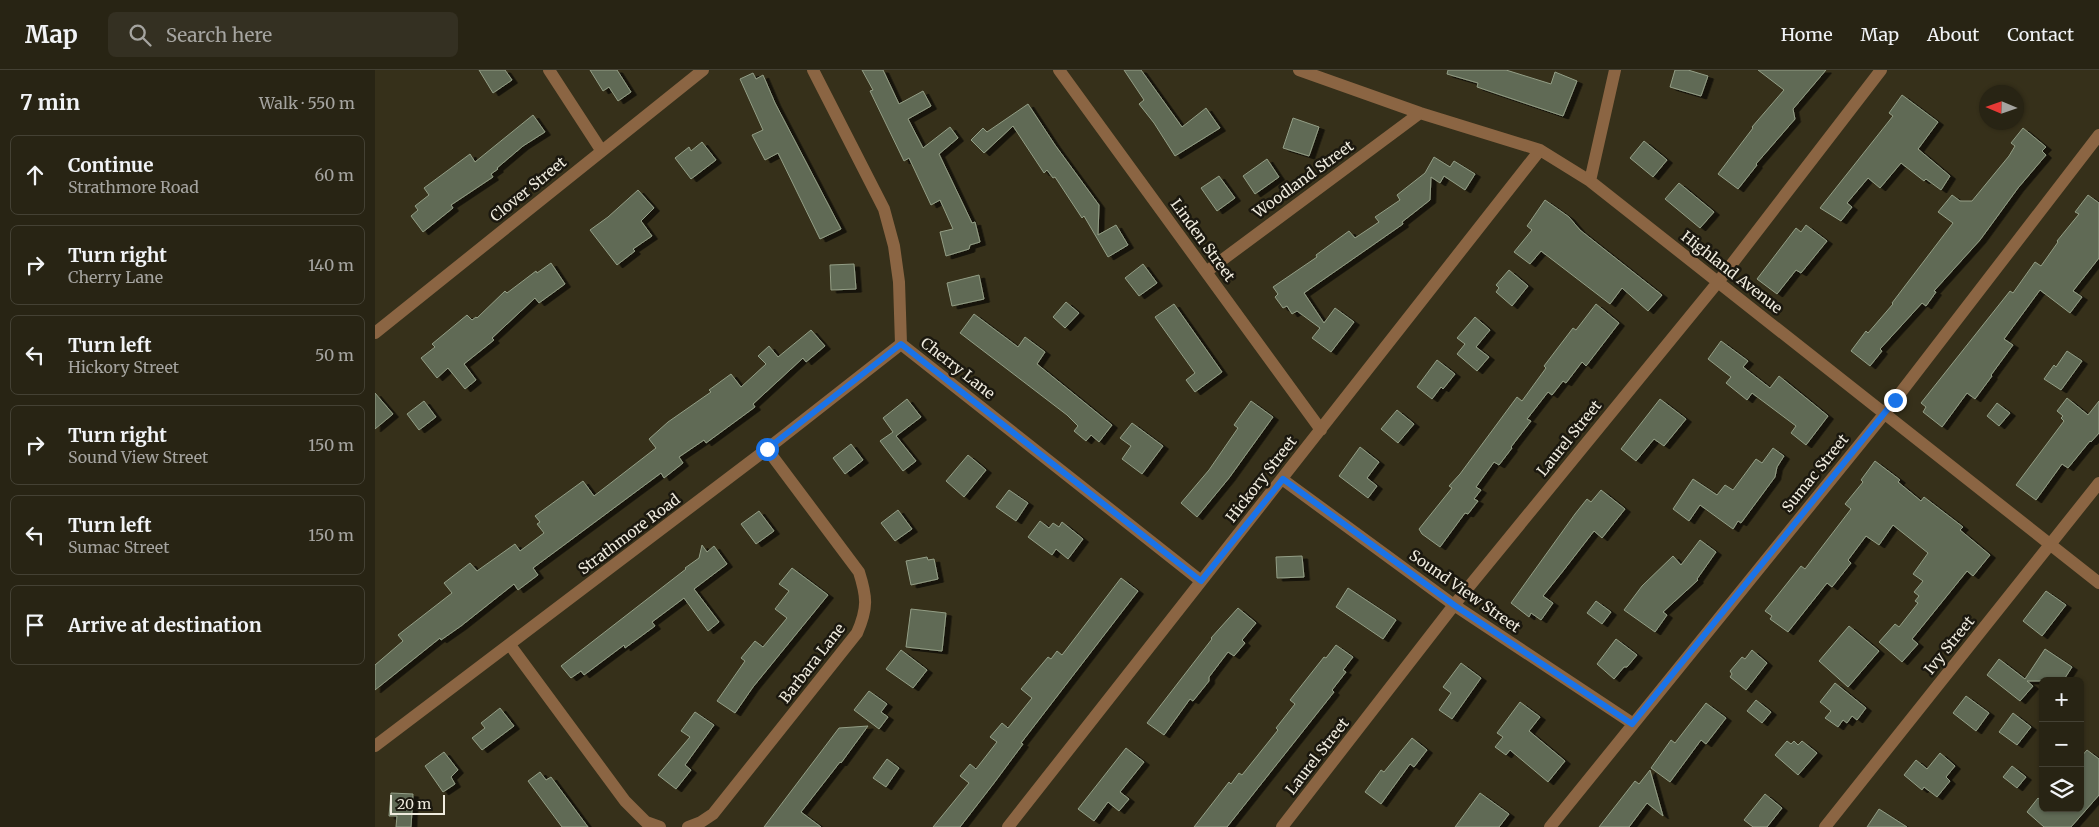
<!DOCTYPE html>
<html lang="en">
<head>
<meta charset="utf-8">
<style>
	:root { --surface:#282414; --page:#343022; --text:#f1f3f6; --muted:#a5a4a0; --line:#444134 }
	body { margin:0; font-family:Merriweather,serif; background:var(--page); color:var(--text) }
	.controls { position:absolute; right:15px; bottom:15px; display:grid; overflow:hidden; border-radius:8px; box-shadow:0 1px 4px #0004 }
	.controls button { width:45px; height:45px; display:grid; place-items:center; padding:0; border:0; border-bottom:1px solid var(--line); background:var(--surface); color:var(--text); font:25px sans-serif }
	.compass { position:absolute; left:1604px; top:15px; width:45px; height:45px; border-radius:50%; background:var(--surface); box-shadow:0 1px 4px #0004; rotate:272deg }
	.scale { position:absolute; left:15px; bottom:12px; width:55px; box-sizing:border-box; padding-left:5px; border:2px solid #efebde; border-top:0; font-size:14px; line-height:18px; white-space:nowrap; color:#efebde; -webkit-text-stroke:4px #1b180f; paint-order:stroke }
	.stop { position:absolute; width:15px; height:15px; margin:-11px; border:4px solid #1a73e8; border-radius:50%; background:#fff }
	.stop.end { background:#1a73e8; border-color:#fff; box-shadow:0 1px 5px #0008 }
	.list { margin:0; padding:0; list-style:none }
	h2 { display:flex; justify-content:space-between; align-items:center; height:65px; margin:0; padding:0 20px; font-size:21px }
	h2 small { font-size:16px; font-weight:400; color:var(--muted) }
	.list li { display:grid; grid-template-columns:32px 1fr auto; gap:15px; align-items:center; box-sizing:border-box; height:80px; margin:0 10px 10px; padding:0 10px; border:1px solid var(--line); border-radius:8px }
	.list b { display:block; font-size:19px; white-space:nowrap }
	.list p { margin:0; font-size:16px; white-space:nowrap; color:var(--muted) }
	.list em { font-size:16px; font-style:normal; color:var(--muted) }
	.icon { flex:none; width:28px; height:28px; fill:none; stroke:currentColor; stroke-width:2; stroke-linecap:round; stroke-linejoin:round }
	.map { position:relative; flex:none; width:1724px; height:757px; overflow:hidden }
	header { display:flex; align-items:center; gap:30px; box-sizing:border-box; height:70px; padding:0 25px; background:var(--surface); border-bottom:1px solid var(--line) }
	header strong { font-size:24px }
	nav { display:flex; gap:28px; margin-inline-start:auto; font-size:18px }
	.search { width:350px; height:45px; background:var(--page); display:flex; align-items:center; gap:12px; box-sizing:border-box; padding:0 18px; border-radius:8px; color:var(--muted); font-size:19px }
	main { display:flex }
	aside { flex:1; background:var(--surface) }
	.map>svg:first-child { display:block }
	.building { fill:#606a54; stroke:#939e86; filter:url(#shadow) }
	.lines { fill:none; stroke-linecap:round; stroke-linejoin:round }
	.minor { stroke:#8b6543; stroke-width:12 }
	.route { stroke:#1a73e8; stroke-width:6 }
	.labels { text-anchor:middle; dominant-baseline:central; stroke-width:5; stroke-linejoin:round; paint-order:stroke }
	.street-label { font-size:15px; fill:#efebde; stroke:#1b180f }
</style>
</head>
<body>
<header>
<strong>Map</strong>
<div class="search"><svg class="icon" aria-label="search" viewBox="0 0 24 24"><circle cx="10" cy="10" r="6"/><path d="M15 15l6 6"/></svg>Search here</div>
<nav><a>Home</a><a>Map</a><a>About</a><a>Contact</a></nav>
</header>
<main>
<aside>
<h2>7 min<small>Walk · 550 m</small></h2>
<ul class="list">
<li><svg class="icon" aria-label="ahead" viewBox="0 0 24 24"><path d="M12 20V5M6 11l6-6 6 6"/></svg><div><b>Continue</b><p>Strathmore Road</p></div><em>60 m</em></li>
<li><svg class="icon" aria-label="right" viewBox="0 0 24 24"><path d="M7 20v-9h11M14 6l5 5-5 5"/></svg><div><b>Turn right</b><p>Cherry Lane</p></div><em>140 m</em></li>
<li><svg class="icon" aria-label="left" viewBox="0 0 24 24"><path d="M17 20v-9H6M10 6l-5 5 5 5"/></svg><div><b>Turn left</b><p>Hickory Street</p></div><em>50 m</em></li>
<li><svg class="icon" aria-label="right" viewBox="0 0 24 24"><path d="M7 20v-9h11M14 6l5 5-5 5"/></svg><div><b>Turn right</b><p>Sound View Street</p></div><em>150 m</em></li>
<li><svg class="icon" aria-label="left" viewBox="0 0 24 24"><path d="M17 20v-9H6M10 6l-5 5 5 5"/></svg><div><b>Turn left</b><p>Sumac Street</p></div><em>150 m</em></li>
<li><svg class="icon" aria-label="arrive" viewBox="0 0 24 24"><path d="M6 21V4h12l-3 4 3 4H6"/></svg><div><b>Arrive at destination</b></div></li>
</ul>
</aside>
<div class="map">
<svg width="1724" height="757" viewBox="0 0 1724 757">
	<defs>
		<filter id="shadow"><feDropShadow dx="5.5" dy="3" stdDeviation="0" flood-color="#0009"/></filter>
	</defs>
	<rect width="100%" height="100%" fill="#36301a"/>
	<path class="building" d="M104,0H130L137,10L118,23Z
		M215,0H242L256,22L243,31L234,17L228,21Z
		M487,0H508L524,34L548,21L556,36L533,49L548,78L575,57L583,68L564,84L597,153L600,152L605,172L595,175L594,179L571,186L565,162L578,159L565,130L556,135L534,88L529,91L495,21L498,20Z
		M749,0H766L807,57L831,38L845,58L800,86L779,53L764,34L769,30Z
		M1073,0H1131L1176,14L1180,2L1202,11L1188,46L1102,17L1103,13L1072,4Z
		M1300,0H1313L1333,6L1326,26L1295,17Z
		M1383,0H1451L1418,39L1420,49L1381,94L1382,95L1363,119L1343,104L1378,58L1377,57L1409,20Z
		M378,3L381,9L388,5L400,33L466,159L445,169L403,83L390,90L377,65L388,60L365,9Z
		M1527,25L1563,52L1543,79L1575,106L1566,120L1551,109L1549,111L1526,93L1505,118L1493,108L1472,133L1477,137L1466,151L1445,138L1518,46L1514,43Z
		M653,34L680,75L724,135L723,165L741,155L753,175L733,187L709,146L707,148L680,107L678,108L672,100L669,103L638,56L609,83L596,70L608,58L612,62Z
		M158,45L170,62L148,76L122,98L123,99L116,104L118,107L76,135L78,138L48,162L36,146L43,140L40,136L54,125L49,118L95,84L100,92Z
		M918,48L944,57L934,86L908,78Z
		M1648,58L1671,77L1667,81L1671,85L1643,118L1605,170L1559,221L1561,222L1551,236L1547,233L1505,279L1507,281L1495,296L1476,281L1491,261L1493,263L1518,234L1517,233L1578,153L1563,142L1577,125L1585,131H1597L1634,86L1640,76L1636,73Z
		M1269,71L1292,90L1278,107L1255,88Z
		M327,72L341,90L316,109L300,88L314,77L316,81Z
		M1059,87L1075,97L1079,91L1100,104L1090,120L1069,106L1065,113L1056,107L1055,130L1027,152L1028,154L929,223L949,253L960,238L979,252L956,282L937,268L945,258L922,241L917,244L912,236L908,238L900,227L903,224L898,217L942,187L941,185L974,161L980,168L1004,152L1000,147L1025,130L1022,125L1050,103Z
		M892,89L904,107L880,124L868,106Z
		M844,106L860,128L842,141L826,118Z
		M1304,113L1339,142L1325,158L1290,129Z
		M263,120L279,138L266,151L277,166L258,179L260,181L242,195L215,160L233,147Z
		M1713,125L1724,133V188L1698,221L1707,227L1695,243L1665,220L1629,269L1638,275L1616,305L1617,306L1600,329L1592,323L1567,357L1548,342L1551,337L1546,333L1635,221L1638,223L1660,192L1666,196L1683,172L1682,171L1704,144L1700,142Z
		M1170,130L1194,147L1205,160L1287,225L1273,241L1247,218L1235,234L1166,181L1155,194L1139,182L1157,160L1152,156Z
		M1431,155L1452,171L1426,203L1421,200L1402,224L1382,209L1421,158L1426,162Z
		M176,193L190,214L164,233L160,228L117,268L119,270L89,294L101,310L90,319L73,298L62,308L46,288L60,277L57,274L92,245L97,250L101,247L102,248L130,221L132,223L161,201L162,203Z
		M479,194L481,219L456,220L455,195Z
		M768,194L782,213L764,226L750,208Z
		M1134,200L1153,216L1137,236L1121,222L1124,218L1121,215Z
		M604,205L609,229L577,236L572,213Z
		M691,232L704,243L690,258L678,247Z
		M799,234L847,302L820,322L811,310L820,303L780,247Z
		M1221,234L1244,253L1211,296L1207,292L1191,313L1188,311L1177,325L1173,322L1152,349L1156,351L1136,377L1137,378L1124,395L1119,392L1101,417L1106,420L1099,429L1103,431L1093,444L1090,443L1065,477L1047,464L1044,459L1077,418L1074,416L1085,404L1142,327L1147,331L1171,298L1169,296L1198,258L1201,260Z
		M599,244L643,277L650,267L670,282L662,294L737,355L724,372L716,365L711,371L699,361L703,356L692,345L585,263Z
		M1100,247L1115,260L1101,277L1114,287L1102,301L1082,284L1090,274L1082,268Z
		M436,260L450,276L431,292L428,288L378,334L380,337L331,373L329,370L304,387L308,393L289,408L286,403L158,498L163,505L143,520L139,514L86,556L66,570L65,568L0,620V595L28,571L23,565L77,523L69,513L95,493L102,501L140,474L145,481L169,463L162,454L165,452L160,446L208,411L219,426L281,378L274,369L293,352L336,322L334,320L356,304L366,317L391,294L383,286L394,276L403,287Z
		M1346,271L1373,291L1368,297L1395,318L1404,306L1453,346L1431,375L1416,363L1421,356L1377,323L1372,330L1351,313L1356,307L1333,289Z
		M1692,281L1707,291L1686,320L1669,309L1679,295L1681,297Z
		M1062,290L1080,304L1068,319L1066,317L1057,329L1042,317Z
		M0,323L18,344L0,359Z
		M1692,328L1713,345L1724,331V363L1716,372L1715,371L1693,398L1687,394L1661,430L1641,415L1689,351L1686,348L1688,346L1682,341Z
		M532,329L546,347L521,366L541,391L528,401L505,371L518,362L508,348Z
		M1285,329L1311,349L1289,376L1279,369L1261,391L1246,379Z
		M49,331L61,347L44,360L32,344Z
		M876,331L898,347L854,408L822,447L806,433L834,400L863,358L859,355Z
		M1622,333L1635,343L1624,356L1612,346Z
		M1022,340L1039,354L1023,373L1006,359Z
		M757,353L788,376L767,404L747,389L756,376L745,368Z
		M476,374L488,390L470,404L458,388Z
		M985,377L1004,392L992,408L1002,416L993,428L964,406Z
		M1398,378L1409,386L1402,397L1400,407L1366,453L1363,451L1358,459L1325,435L1314,451L1298,439L1318,409L1342,425L1350,415L1358,420L1381,389L1387,393Z
		M593,385L611,400L589,427L571,411Z
		M1500,391L1525,410L1523,412L1546,431L1549,427L1588,457L1585,460L1615,485L1598,506L1592,501L1537,569L1543,574L1527,592L1504,572L1520,554L1524,557L1543,533L1540,531L1544,526L1539,522L1548,511L1538,504L1553,483L1518,455L1504,475L1491,466L1473,490L1476,493L1457,517L1452,513L1413,562L1395,549L1397,546L1390,541L1426,496L1430,499L1476,439L1470,434L1488,412L1486,410Z
		M634,420L653,433L641,451L621,437Z
		M1226,420L1250,439L1227,468L1219,461L1188,501L1168,526L1178,533L1166,550L1156,543L1154,547L1136,533L1200,444L1212,429L1216,432Z
		M523,440L537,459L520,471L506,453Z
		M384,441L399,461L381,474L366,454Z
		M665,451L674,458L678,453L684,457L687,452L708,469L693,489L681,479L677,485L653,467Z
		M1325,470L1341,482L1322,509L1323,510L1288,542L1292,545L1280,562L1249,540L1267,516L1298,486L1306,495Z
		M327,475L332,482L339,476L352,494L319,519L344,552L333,561L309,528L277,552L280,556L250,578L249,575L209,605L206,601L196,608L186,596L311,499L310,498L324,488Z
		M927,486L929,507L902,508L901,487Z
		M552,487L553,490L559,489L563,509L536,515L531,491Z
		M417,498L453,525L378,617L360,643L342,631L370,591L366,588L380,571L388,577L412,548L400,539L414,521L404,514Z
		M746,508L763,521L646,673L648,674L619,713L585,757H558L594,713L585,706L595,694L601,699L622,672L615,667L627,653L633,658L657,628L646,619L673,587L676,589L682,581L687,585Z
		M973,518L1021,550L1008,569L961,537Z
		M1671,521L1691,535L1667,566L1648,551Z
		M1221,531L1236,542L1227,554L1212,543Z
		M863,538L881,553L867,570L870,573L859,586L853,582L834,607V611L818,631L815,629L789,665L772,653L837,569L836,568Z
		M536,539L571,543L567,581L531,577Z
		M1474,556L1504,581L1473,617L1444,591Z
		M1241,569L1262,585L1252,597H1249L1239,609L1222,594Z
		M961,575L978,587L968,600L971,602L957,620L959,622L852,757H819L854,712L856,714L864,703L867,705L903,660L901,658L920,634L915,630L949,587L951,588Z
		M1670,579L1697,597L1688,611H1652L1658,616L1645,631L1612,605L1624,589L1650,609Z
		M526,580L552,600L538,618L511,599Z
		M1377,580L1392,593L1371,620L1355,607L1357,604L1355,601L1367,587L1370,589Z
		M1086,593L1106,608L1077,649L1064,640L1076,623L1068,617Z
		M1460,613L1491,638L1482,650L1477,646L1472,653L1468,650L1463,657L1450,648L1456,641L1445,632Z
		M494,621L512,634L506,642L513,647L504,659L479,640Z
		M1591,626L1614,643L1601,661L1578,643Z
		M1381,630L1396,642L1387,653L1372,641Z
		M1145,632L1165,647L1154,661L1190,691L1173,712L1135,680L1131,685L1120,677L1128,667L1122,663Z
		M1331,633L1351,648L1331,674L1326,670L1295,712L1276,698L1296,670L1300,673Z
		M125,638L139,656L107,680L97,668L110,658L106,653Z
		M320,642L339,655L310,695L316,700L301,719L283,705L315,667L306,661Z
		M1638,643L1656,657L1642,675L1624,662Z
		M493,656L466,693L465,692L426,742L446,757H389L464,658Z
		M1037,668L1052,680L1039,697L1035,694L1006,734L990,722L1006,700L1009,702Z
		M1412,671L1416,674L1419,671L1423,675L1427,671L1442,683L1423,705L1400,685Z
		M751,678L769,692L745,722L754,729L744,741L733,732L719,751L703,739Z
		M1712,680L1724,689V725L1696,757H1669L1652,742L1663,728L1668,732V738H1705V688Z
		M69,682L83,700L76,707L80,714L68,722L50,696Z
		M1565,683L1580,696L1571,707L1575,711L1562,727L1549,717L1547,720L1529,705L1541,690L1552,699Z
		M512,689L524,698L511,717L498,708Z
		M1637,696L1651,707L1642,718L1628,707Z
		M1275,700L1288,746L1272,733L1254,757H1224L1260,711L1264,714Z
		M165,702L171,710L176,707L213,757H187L153,711Z
		M16,723L38,724L36,757H21L22,746H14Z
		M1105,723L1134,744L1124,757H1080Z
		M1390,724L1407,738L1392,757H1378L1369,750Z
		M1504,739L1532,757H1492Z"/>
	<g class="lines">
		<path class="minor" d="M174,0L226,80
			M438,0L509,139L519,176L524,212L526,274L826,511
			M684,0L946,360
			M924,0L1045,43L1165,80L1215,111L1724,513
			M1215,111L1240,0
			M831,202L1045,43
			M0,263L328,0
			M907,409L1079,535L1257,653
			M135,575L250,731L271,752L285,757
			M0,676L392,379L526,274
			M313,757L326,752L338,744L482,563C493,538 492,527 484,502L392,379
			M633,757L1165,80
			M907,757L1079,535L1343,212L1506,0
			M1175,757L1510,343L1724,65
			M1450,757L1724,413"/>
	</g>
	<g class="lines">
		<path class="route" d="M392,379L526,274L826,511L908,409L1079,535L1257,654L1520,330"/>
	</g>
	<g class="labels">
		<g class="street-label">
			<text transform="translate(928 109) rotate(-36)">Woodland Street</text>
			<text transform="translate(153 119) rotate(-39)">Clover Street</text>
			<text transform="translate(828 170) rotate(54)">Linden Street</text>
			<text transform="translate(1357 202) rotate(38)">Highland Avenue</text>
			<text transform="translate(583 298) rotate(38)">Cherry Lane</text>
			<text transform="translate(1194 368) rotate(-51)">Laurel Street</text>
			<text transform="translate(1440 403) rotate(-51)">Sumac Street</text>
			<text transform="translate(886 409) rotate(-52)">Hickory Street</text>
			<text transform="translate(254 464) rotate(-37)">Strathmore Road</text>
			<text transform="translate(1090 521) rotate(35)">Sound View Street</text>
			<text transform="translate(1574 575) rotate(-51)">Ivy Street</text>
			<text transform="translate(437 593) rotate(-52)">Barbara Lane</text>
			<text transform="translate(942 686) rotate(-52)">Laurel Street</text>
		</g>
	</g>
</svg>
<div class="controls">
<button>+</button>
<button>−</button>
<button><svg class="icon" aria-label="layers" viewBox="0 0 24 24"><path d="M12 4l9 5-9 5-9-5zM3 14l9 5 9-5"/></svg></button>
</div>
<svg class="compass" viewBox="-18 -18 36 36"><path d="M0-13l5 13h-10z" fill="#e53935"/><path d="M0 13l5-13h-10z" fill="#a5a4a0"/></svg>
<div class="scale">20 m</div>
<div class="stop" style="left:392px;top:379px"></div>
<div class="stop end" style="left:1520px;top:330px"></div>
</div>
</main>
</body>
</html>
